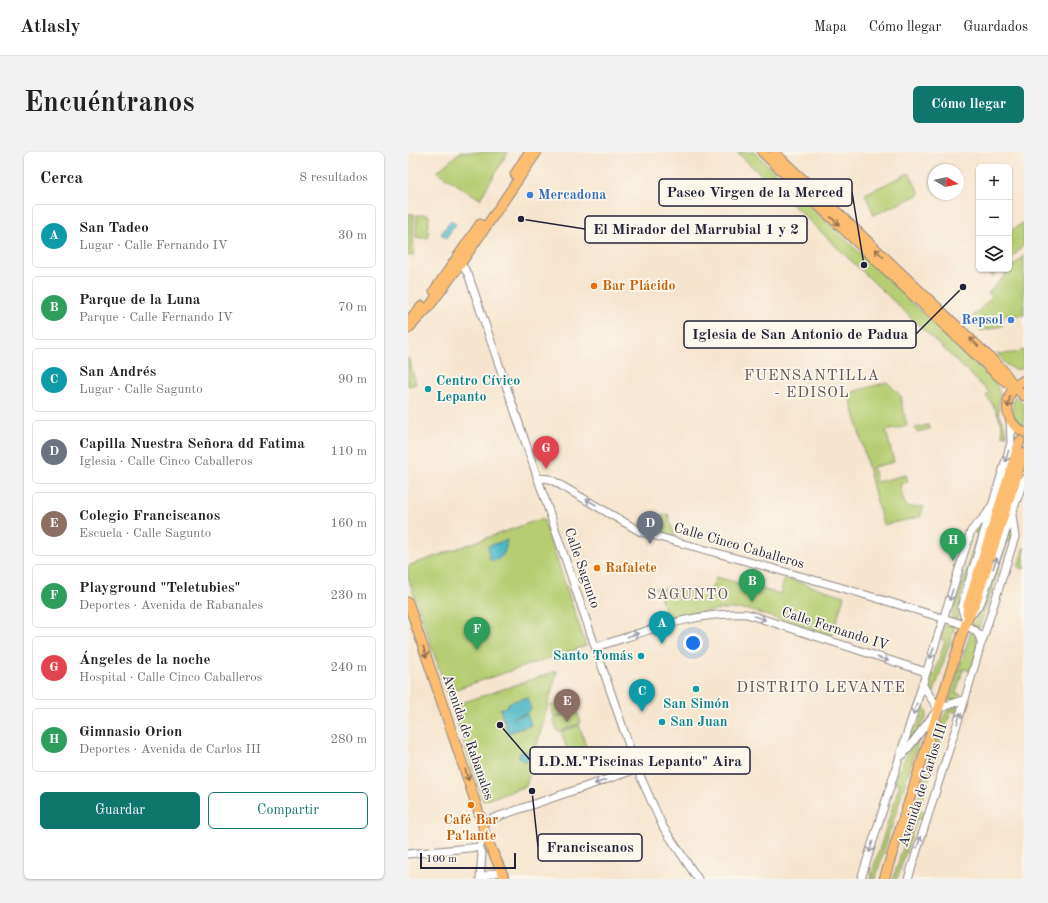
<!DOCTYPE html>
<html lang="es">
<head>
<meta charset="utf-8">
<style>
	:root { --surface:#fff; --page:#f2f2f2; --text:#222; --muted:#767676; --line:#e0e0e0; --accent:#0f766e }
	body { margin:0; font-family:"Old Standard TT",serif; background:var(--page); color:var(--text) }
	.controls { position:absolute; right:12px; top:12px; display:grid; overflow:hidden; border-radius:6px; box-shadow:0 1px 3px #0004 }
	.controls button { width:36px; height:36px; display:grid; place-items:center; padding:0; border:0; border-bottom:1px solid var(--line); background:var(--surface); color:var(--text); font:20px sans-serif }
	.compass { position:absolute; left:520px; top:12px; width:36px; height:36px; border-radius:50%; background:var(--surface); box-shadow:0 1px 3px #0004; rotate:99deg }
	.scale { position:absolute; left:12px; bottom:10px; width:96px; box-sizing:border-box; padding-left:4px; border:2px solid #22223b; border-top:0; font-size:11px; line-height:14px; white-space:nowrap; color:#22223b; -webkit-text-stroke:3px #fbf7ec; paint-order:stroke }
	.you { position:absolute; left:285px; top:491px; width:14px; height:14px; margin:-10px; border:3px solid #fff; border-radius:50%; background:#1a73e8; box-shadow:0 0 0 6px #1a73e833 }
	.badge { display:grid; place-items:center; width:26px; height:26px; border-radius:50%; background:var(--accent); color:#fff; font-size:13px; font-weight:700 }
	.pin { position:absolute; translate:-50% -33px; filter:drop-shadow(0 1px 2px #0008) }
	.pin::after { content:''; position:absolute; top:21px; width:14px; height:12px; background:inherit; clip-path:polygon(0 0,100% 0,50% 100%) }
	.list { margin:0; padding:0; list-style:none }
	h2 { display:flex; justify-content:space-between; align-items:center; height:52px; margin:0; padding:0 16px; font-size:17px }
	h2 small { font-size:13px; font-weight:400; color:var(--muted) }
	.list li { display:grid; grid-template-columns:26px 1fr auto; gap:12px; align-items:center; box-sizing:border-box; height:64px; margin:0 8px 8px; padding:0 8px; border:1px solid var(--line); border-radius:6px }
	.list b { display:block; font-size:15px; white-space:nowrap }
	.list p { margin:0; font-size:13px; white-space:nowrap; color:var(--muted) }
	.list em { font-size:13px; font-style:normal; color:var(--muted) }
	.actions { display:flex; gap:8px; padding:12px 16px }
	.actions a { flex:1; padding:9px 0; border:1px solid var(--accent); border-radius:6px; text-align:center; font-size:14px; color:var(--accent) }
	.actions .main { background:var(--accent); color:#fff }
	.icon { flex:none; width:22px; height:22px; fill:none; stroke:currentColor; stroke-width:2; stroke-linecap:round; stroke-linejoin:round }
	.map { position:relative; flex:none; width:616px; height:727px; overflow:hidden; border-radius:6px }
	header { display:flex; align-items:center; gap:24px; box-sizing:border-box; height:56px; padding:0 20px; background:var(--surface); border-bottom:1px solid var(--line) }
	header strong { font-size:19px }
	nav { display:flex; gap:22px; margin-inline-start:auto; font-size:14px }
	.intro { display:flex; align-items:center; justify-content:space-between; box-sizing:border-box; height:96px; padding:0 24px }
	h1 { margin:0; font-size:28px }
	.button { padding:10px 18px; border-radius:6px; background:var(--accent); color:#fff; font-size:14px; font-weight:700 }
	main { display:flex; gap:24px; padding:0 24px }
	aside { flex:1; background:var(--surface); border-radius:6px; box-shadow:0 1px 3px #0004 }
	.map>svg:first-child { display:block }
	.green { fill:#b6cd72; stroke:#6c7856 }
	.water { fill:#4cb8c8; stroke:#376d82 }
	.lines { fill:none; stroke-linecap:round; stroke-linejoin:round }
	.minor-casing { stroke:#8c8484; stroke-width:9 }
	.major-casing { stroke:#8c8484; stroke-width:11 }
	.minor { stroke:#fff; stroke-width:7 }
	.major { stroke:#fcbd6f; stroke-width:9 }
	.oneway { stroke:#8f7055 }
	.oneway2 { stroke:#9c9ca7 }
	.shop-dot { fill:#3f7fe0; stroke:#fbf7ec; stroke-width:1.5 }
	.food-dot { fill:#e8710a; stroke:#fbf7ec; stroke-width:1.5 }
	.culture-dot { fill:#0f9aa8; stroke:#fbf7ec; stroke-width:1.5 }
	.labels { text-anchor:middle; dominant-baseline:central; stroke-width:3.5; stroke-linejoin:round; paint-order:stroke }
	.shop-label { font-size:14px; font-weight:bold; fill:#366cbe; stroke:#fbf7ec; text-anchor:start }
	.food-label { font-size:14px; font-weight:bold; fill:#c56008; stroke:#fbf7ec; text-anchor:start }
	.culture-label { font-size:14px; font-weight:bold; fill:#0d838f; stroke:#fbf7ec; text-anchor:start }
	.street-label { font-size:14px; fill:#22223b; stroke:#fbf7ec }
	.neighbourhood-label { font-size:15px; letter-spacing:1px; fill:#62505a; stroke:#fbf7ec }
	.leader { fill:none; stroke:#22223b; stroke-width:1.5 }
	.callout-dot { fill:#22223b; stroke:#fbf7ec; stroke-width:1.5 }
	.callout { fill:#fbf7ec; stroke:#22223b; stroke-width:1.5 }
	.callout-label { font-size:15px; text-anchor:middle; font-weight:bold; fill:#22223b }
</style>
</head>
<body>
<header>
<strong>Atlasly</strong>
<nav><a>Mapa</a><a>Cómo llegar</a><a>Guardados</a></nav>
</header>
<div class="intro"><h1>Encuéntranos</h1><a class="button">Cómo llegar</a></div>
<main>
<aside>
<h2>Cerca<small>8 resultados</small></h2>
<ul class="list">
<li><span class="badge" style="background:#0f9aa8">A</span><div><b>San Tadeo</b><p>Lugar · Calle Fernando IV</p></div><em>30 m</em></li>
<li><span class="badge" style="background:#2e9e5b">B</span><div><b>Parque de la Luna</b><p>Parque · Calle Fernando IV</p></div><em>70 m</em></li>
<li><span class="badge" style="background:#0f9aa8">C</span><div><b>San Andrés</b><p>Lugar · Calle Sagunto</p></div><em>90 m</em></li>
<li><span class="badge" style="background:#6b7280">D</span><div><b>Capilla Nuestra Señora dd Fatima</b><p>Iglesia · Calle Cinco Caballeros</p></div><em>110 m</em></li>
<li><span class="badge" style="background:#8d6e63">E</span><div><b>Colegio Franciscanos</b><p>Escuela · Calle Sagunto</p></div><em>160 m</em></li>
<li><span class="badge" style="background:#2e9e5b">F</span><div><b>Playground &quot;Teletubies&quot;</b><p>Deportes · Avenida de Rabanales</p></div><em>230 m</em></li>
<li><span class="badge" style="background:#e0444e">G</span><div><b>Ángeles de la noche</b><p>Hospital · Calle Cinco Caballeros</p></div><em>240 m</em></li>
<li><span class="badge" style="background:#2e9e5b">H</span><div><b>Gimnasio Orion</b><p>Deportes · Avenida de Carlos III</p></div><em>280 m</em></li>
</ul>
<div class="actions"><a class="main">Guardar</a><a>Compartir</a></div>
</aside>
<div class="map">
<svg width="616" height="727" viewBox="0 0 616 727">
	<rect width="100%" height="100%" fill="#fbf7ec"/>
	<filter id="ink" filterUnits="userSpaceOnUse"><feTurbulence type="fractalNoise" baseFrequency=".025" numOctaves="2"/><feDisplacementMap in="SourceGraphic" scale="8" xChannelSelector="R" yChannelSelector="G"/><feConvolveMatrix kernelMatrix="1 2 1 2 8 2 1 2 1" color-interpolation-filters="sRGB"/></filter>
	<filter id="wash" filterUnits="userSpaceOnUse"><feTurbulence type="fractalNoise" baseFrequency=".012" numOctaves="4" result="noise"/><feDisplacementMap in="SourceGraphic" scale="16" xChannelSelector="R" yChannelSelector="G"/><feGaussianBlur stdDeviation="0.9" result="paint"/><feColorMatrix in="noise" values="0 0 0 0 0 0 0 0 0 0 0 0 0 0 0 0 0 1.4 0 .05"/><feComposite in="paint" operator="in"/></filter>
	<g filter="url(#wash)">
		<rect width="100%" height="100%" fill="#f6e5ce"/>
		<path class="green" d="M52,0H100L72,47L29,20Z
			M329,0H346L583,226C597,242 589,245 591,262C593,269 598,275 599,283L595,284C594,268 588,256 578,244L581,240Z
			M501,21L512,42L466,63L457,42Z
			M0,62H6L5,104L0,103Z
			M9,63H21L20,86H8Z
			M616,70V93L601,109V80Z
			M616,103V163L611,164L595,163L594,174L573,179L562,167L584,145L580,141Z
			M575,117H593L584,125Z
			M616,198V216C603,221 597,211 589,202L605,201Z
			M0,205L8,232L0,234Z
			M479,230L494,245L493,249L499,274L478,279L486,310L465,315L468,330L498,323L500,330L492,332C497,352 493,358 516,354L512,365L475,373L441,241Z
			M607,244L616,253V274C604,268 602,256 607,244Z
			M520,273L522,277L509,280L507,276Z
			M260,362L267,385L235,375L232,373L235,369Z
			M135,366L178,494L39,540L0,425V414Z
			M577,369L552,448L549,467L543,466L570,382L565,380Z
			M602,372L604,380V390L599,389L571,477L565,473L577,448Z
			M616,395V417L610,415Z
			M308,425L372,442L377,426L436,444L424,484L341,458C314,454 287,462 260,466L258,465L252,443L247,436L303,438Z
			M537,473H546L547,474L525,543H524L517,531L520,522L526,523L537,489L532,486Z
			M563,479C575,493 567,503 562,519L555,517L548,541L553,543L549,547L541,549Z
			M149,519L118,634L75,649L44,554Z
			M165,546L169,558L146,565L142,554Z
			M511,551C514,553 519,557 519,561C519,569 506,583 501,589L500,588L504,573L510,574L515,559L509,557Z
			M551,554L549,561L543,559L511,658L518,661L515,668L509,666L489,727H485L537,562L541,557Z
			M169,559L173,571L150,580L145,567Z
			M171,573L182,606L164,612L153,580Z
			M512,584L467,727H462L492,632L486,630L499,602Z"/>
		<path class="water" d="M43,68L48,72L38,86L33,82Z
			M99,388C98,397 96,407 85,409L81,406L80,394Z
			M119,545L123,557L121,558V560L105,565V567L119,562L123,573L100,581L92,557L101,554L100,551Z
			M111 604a5 5 0 1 1 10 0a5 5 0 1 1-10 0Z"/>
	</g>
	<g filter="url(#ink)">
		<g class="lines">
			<defs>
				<path id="minor" d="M49,110L56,116L60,122L229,617L255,675L290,727
					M129,326L142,327L233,380L428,434L548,470C560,475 572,476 573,492
					M565,461L573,450L616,327
					M557,467L554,457L557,443L603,291L602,266
					M574,490L607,385L604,363
					M188,495C237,480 287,459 339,462L518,520
					M514,532L530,557
					M495,603L530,557L557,547
					M74,670L229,617
					M71,695L74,702L72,727
					M0,702L71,695L77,683
					M74,727C80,721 86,720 94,721
					M453,727L563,379L578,363L584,353
					M500,727L557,547L572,495"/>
				<path id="major" d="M354,0L589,223L600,231
					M366,0L594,217L607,235L616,244
					M107,22L121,0
					M26,139L72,72
					M0,169L14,154
					M0,177L20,156L49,117L129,0
					M616,228C594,238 594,271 616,280
					M0,450L74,670L77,683L97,727
					M559,461L560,453L612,289
					M476,727L558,471L568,449L616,301"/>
			</defs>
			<use href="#minor" class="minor-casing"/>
			<use href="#major" class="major-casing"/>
			<use href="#minor" class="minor"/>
			<use href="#major" class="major"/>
		</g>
		<defs><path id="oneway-shaft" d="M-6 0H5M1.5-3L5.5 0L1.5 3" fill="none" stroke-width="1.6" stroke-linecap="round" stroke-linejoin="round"/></defs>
		<g class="oneway">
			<use href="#oneway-shaft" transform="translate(427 69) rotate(44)"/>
			<use href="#oneway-shaft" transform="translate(471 101) rotate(-136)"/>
			<use href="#oneway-shaft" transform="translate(566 190) rotate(-136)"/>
			<use href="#oneway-shaft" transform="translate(601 250) rotate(99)"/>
			<use href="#oneway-shaft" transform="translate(17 500) rotate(72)"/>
			<use href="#oneway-shaft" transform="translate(59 623) rotate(72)"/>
		</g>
		<g class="oneway2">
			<use href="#oneway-shaft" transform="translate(599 304) rotate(107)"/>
			<use href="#oneway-shaft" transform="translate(183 350) rotate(-150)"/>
			<use href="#oneway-shaft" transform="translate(587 411) rotate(-71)"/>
			<use href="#oneway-shaft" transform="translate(543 443) rotate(107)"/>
			<use href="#oneway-shaft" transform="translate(352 466) rotate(18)"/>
			<use href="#oneway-shaft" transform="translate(225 483) rotate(-18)"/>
			<use href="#oneway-shaft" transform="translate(524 501) rotate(108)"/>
			<use href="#oneway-shaft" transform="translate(475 507) rotate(18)"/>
			<use href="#oneway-shaft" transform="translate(507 557) rotate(107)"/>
			<use href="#oneway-shaft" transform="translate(551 566) rotate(-72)"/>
			<use href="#oneway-shaft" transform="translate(192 630) rotate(161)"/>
			<use href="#oneway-shaft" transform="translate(511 690) rotate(-72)"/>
			<use href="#oneway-shaft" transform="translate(463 695) rotate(107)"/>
		</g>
	</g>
	<g class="shop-dot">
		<circle cx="122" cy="43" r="4"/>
		<circle cx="603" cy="168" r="4"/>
	</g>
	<g class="food-dot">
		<circle cx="186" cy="134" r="4"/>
		<circle cx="189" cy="416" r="4"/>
		<circle cx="63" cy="653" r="4"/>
	</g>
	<g class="culture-dot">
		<circle cx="20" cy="237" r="4"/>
		<circle cx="233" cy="504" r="4"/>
		<circle cx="288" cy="537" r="4"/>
		<circle cx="254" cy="570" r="4"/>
	</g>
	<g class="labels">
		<g class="shop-label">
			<text x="130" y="43">Mercadona</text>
			<text x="595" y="168" text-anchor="end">Repsol</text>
		</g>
		<g class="food-label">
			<text x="194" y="134">Bar Plácido</text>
			<text x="197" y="416">Rafalete</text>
			<text x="63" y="668" text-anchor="middle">Café Bar<tspan x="63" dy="16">Pa'lante</tspan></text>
		</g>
		<g class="culture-label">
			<text x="28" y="229">Centro Cívico<tspan x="28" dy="16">Lepanto</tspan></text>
			<text x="225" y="504" text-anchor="end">Santo Tomás</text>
			<text x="288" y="552" text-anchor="middle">San Simón</text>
			<text x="262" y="570">San Juan</text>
		</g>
		<g class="street-label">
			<text transform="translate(331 394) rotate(16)">Calle Cinco Caballeros</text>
			<text transform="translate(174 416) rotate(71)">Calle Sagunto</text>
			<text transform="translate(427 477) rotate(18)">Calle Fernando IV</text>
			<text transform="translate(60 585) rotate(71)">Avenida de Rabanales</text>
			<text transform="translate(515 633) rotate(-72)">Avenida de Carlos III</text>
		</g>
		<g class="neighbourhood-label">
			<text x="404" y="224">FUENSANTILLA<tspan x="404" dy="17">- EDISOL</tspan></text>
			<text x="280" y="443">SAGUNTO</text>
			<text x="413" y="536">DISTRITO LEVANTE</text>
		</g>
	</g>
	<path class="leader" d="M456 113L444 40M113 67L177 77M555 135L508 182M92 573L122 608M124 639L130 695"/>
	<g class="callout-dot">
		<circle cx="456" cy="113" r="4"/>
		<circle cx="113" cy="67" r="4"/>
		<circle cx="555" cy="135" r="4"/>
		<circle cx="92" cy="573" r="4"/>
		<circle cx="124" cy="639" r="4"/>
	</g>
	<g class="callout">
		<rect x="251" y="27" width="193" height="27" rx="4"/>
		<rect x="177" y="64" width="222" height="27" rx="4"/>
		<rect x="276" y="169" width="232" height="27" rx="4"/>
		<rect x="122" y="595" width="220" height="27" rx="4"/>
		<rect x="130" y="682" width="104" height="27" rx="4"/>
	</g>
	<g class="callout-label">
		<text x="347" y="45">Paseo Virgen de la Merced</text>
		<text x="288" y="82">El Mirador del Marrubial 1 y 2</text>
		<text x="392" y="187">Iglesia de San Antonio de Padua</text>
		<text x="232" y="614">I.D.M."Piscinas Lepanto" Aira</text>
		<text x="182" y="700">Franciscanos</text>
	</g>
</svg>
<div class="controls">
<button>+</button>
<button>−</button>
<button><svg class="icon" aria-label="layers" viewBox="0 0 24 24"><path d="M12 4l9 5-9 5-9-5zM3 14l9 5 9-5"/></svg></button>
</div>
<svg class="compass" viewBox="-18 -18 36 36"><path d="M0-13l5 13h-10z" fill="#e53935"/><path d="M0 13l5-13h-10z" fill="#767676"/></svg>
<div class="scale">100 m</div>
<div class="you"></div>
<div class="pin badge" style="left:254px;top:492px;background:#0f9aa8">A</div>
<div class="pin badge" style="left:344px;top:450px;background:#2e9e5b">B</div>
<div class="pin badge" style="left:234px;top:560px;background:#0f9aa8">C</div>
<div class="pin badge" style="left:242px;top:392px;background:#6b7280">D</div>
<div class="pin badge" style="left:159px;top:570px;background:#8d6e63">E</div>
<div class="pin badge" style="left:69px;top:498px;background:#2e9e5b">F</div>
<div class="pin badge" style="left:138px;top:317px;background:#e0444e">G</div>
<div class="pin badge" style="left:545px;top:409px;background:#2e9e5b">H</div>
</div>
</main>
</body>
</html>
